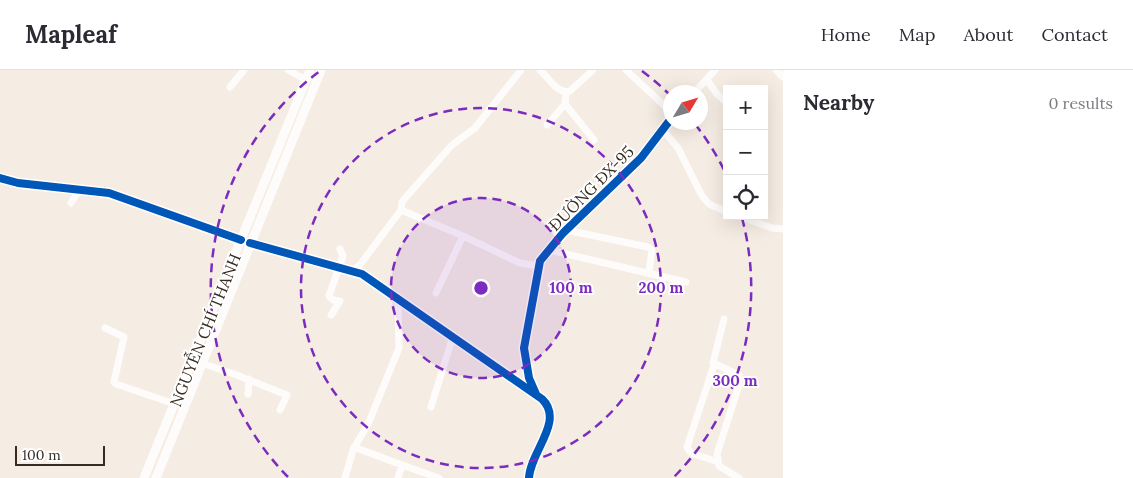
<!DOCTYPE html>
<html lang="en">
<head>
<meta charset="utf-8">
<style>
	:root { --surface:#fff; --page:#f7f7f7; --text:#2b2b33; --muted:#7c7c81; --line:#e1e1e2 }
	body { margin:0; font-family:Lora,serif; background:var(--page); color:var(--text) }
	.controls { position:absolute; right:15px; top:15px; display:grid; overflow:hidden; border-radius:0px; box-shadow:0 5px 20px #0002 }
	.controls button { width:45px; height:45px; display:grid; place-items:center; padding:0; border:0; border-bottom:1px solid var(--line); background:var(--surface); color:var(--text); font:25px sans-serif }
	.compass { position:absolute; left:663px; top:15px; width:45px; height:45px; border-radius:50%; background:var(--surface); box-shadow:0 5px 20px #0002; rotate:52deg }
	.scale { position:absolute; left:15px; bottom:12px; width:90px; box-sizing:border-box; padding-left:5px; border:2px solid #352b20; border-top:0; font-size:14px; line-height:18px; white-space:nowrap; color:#352b20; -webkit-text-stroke:4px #fff; paint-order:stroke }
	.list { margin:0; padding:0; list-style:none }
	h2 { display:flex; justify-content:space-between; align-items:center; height:65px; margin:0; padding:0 20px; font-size:21px }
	h2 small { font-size:16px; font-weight:400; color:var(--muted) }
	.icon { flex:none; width:28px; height:28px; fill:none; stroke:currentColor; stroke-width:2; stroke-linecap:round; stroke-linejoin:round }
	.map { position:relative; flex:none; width:783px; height:408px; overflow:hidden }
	header { display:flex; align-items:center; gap:30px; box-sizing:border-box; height:70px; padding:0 25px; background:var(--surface); border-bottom:1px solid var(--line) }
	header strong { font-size:24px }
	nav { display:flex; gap:28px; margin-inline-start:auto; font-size:18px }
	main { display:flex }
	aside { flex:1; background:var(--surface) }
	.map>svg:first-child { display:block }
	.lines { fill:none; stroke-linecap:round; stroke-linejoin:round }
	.minor { stroke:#fefcfb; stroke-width:7 }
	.major { stroke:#fefcfb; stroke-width:9 }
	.cycleway-casing { stroke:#fff; stroke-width:11 }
	.cycleway { stroke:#0057b8; stroke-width:8 }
	.ring { fill:none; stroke:#7b2cbf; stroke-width:2.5; stroke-dasharray:9 6 }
	.labels { text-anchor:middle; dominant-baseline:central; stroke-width:4; stroke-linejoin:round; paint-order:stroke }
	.street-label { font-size:16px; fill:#352b20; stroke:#fff }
	.centre { fill:#7b2cbf; stroke:#fff; stroke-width:2.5 }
	.ring-label { font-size:15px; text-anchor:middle; font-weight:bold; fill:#7b2cbf; stroke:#fff; stroke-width:4; stroke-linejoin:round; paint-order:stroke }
</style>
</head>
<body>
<header>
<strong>Mapleaf</strong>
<nav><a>Home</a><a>Map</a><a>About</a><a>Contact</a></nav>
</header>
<main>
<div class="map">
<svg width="783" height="408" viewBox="0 0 783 408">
	<rect width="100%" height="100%" fill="#f5ece3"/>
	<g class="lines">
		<path class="minor" d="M288,0L306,10
			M540,0C548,7 558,25 570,21L593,0
			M626,0L670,41
			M776,0L783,7
			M707,10L717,24L727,33
			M230,17L244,0
			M695,22L715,0
			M565,34L594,70
			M547,55L565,34L566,23
			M663,60L678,78L702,126L709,134L727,142
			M0,108L18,113L109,123L241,170
			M71,133L79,120
			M401,140L402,132L406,127L452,75L475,58L521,0
			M739,146L772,158L783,159
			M566,160L648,177L652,180L649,202
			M250,173L362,204L542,329C565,351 530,382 529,408
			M549,180L686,212
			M353,200L359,196L401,140L461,165L520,193L538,196
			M436,223L463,166
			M331,245L340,231L333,230L329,226L343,186L340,179
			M724,249L713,293L739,305V315L717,384L719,396L739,408
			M105,258L124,267L114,312L116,314L175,334
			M201,293L234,304L287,325L280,340
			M714,295L687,377L691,383L718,392
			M534,322L529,308L524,278L540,191L563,163L641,88L670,50
			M248,324L249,309
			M431,337L453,266
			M354,377L402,395
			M345,408L353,380L369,352L399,278L398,233L395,226
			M398,408L402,395L439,408"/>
		<path class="major" d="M144,408L310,0
			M156,408L321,0"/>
		<defs>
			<path id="cycleway" d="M0,108L18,113L109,123L241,170
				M250,173L362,204L542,329C565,351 530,382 529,408
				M536,324L529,308L524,278L540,191L563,163L641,88L670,50"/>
		</defs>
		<use href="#cycleway" class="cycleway-casing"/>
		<use href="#cycleway" class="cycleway"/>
	</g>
	<circle cx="481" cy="218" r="90" fill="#7b2cbf" fill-opacity=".12"/>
	<g class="ring">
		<circle cx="481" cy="218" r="90"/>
		<circle cx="481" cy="218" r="180"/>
		<path d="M288 407A270 270 0 0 1 320 1M642 1A270 270 0 0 1 670 25M695 54A270 270 0 0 1 727 106M742 148A270 270 0 0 1 674 407"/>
	</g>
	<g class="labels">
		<g class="street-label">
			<text transform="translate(591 118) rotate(-45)">ĐƯỜNG ĐX-95</text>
			<text transform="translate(205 260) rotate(-68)">NGUYỄN CHÍ THANH</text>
		</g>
	</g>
	<circle cx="481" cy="218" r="8" class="centre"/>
	<g class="ring-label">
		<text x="571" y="223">100 m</text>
		<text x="661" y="223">200 m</text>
		<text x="735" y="316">300 m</text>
	</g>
</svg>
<div class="controls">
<button>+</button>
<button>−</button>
<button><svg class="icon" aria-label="locate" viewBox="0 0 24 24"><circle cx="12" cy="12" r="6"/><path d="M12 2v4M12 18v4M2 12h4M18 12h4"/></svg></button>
</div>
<svg class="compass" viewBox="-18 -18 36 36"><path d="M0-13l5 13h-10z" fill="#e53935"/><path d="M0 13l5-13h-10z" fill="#7c7c81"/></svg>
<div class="scale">100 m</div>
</div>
<aside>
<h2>Nearby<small>0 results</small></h2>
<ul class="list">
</ul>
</aside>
</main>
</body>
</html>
